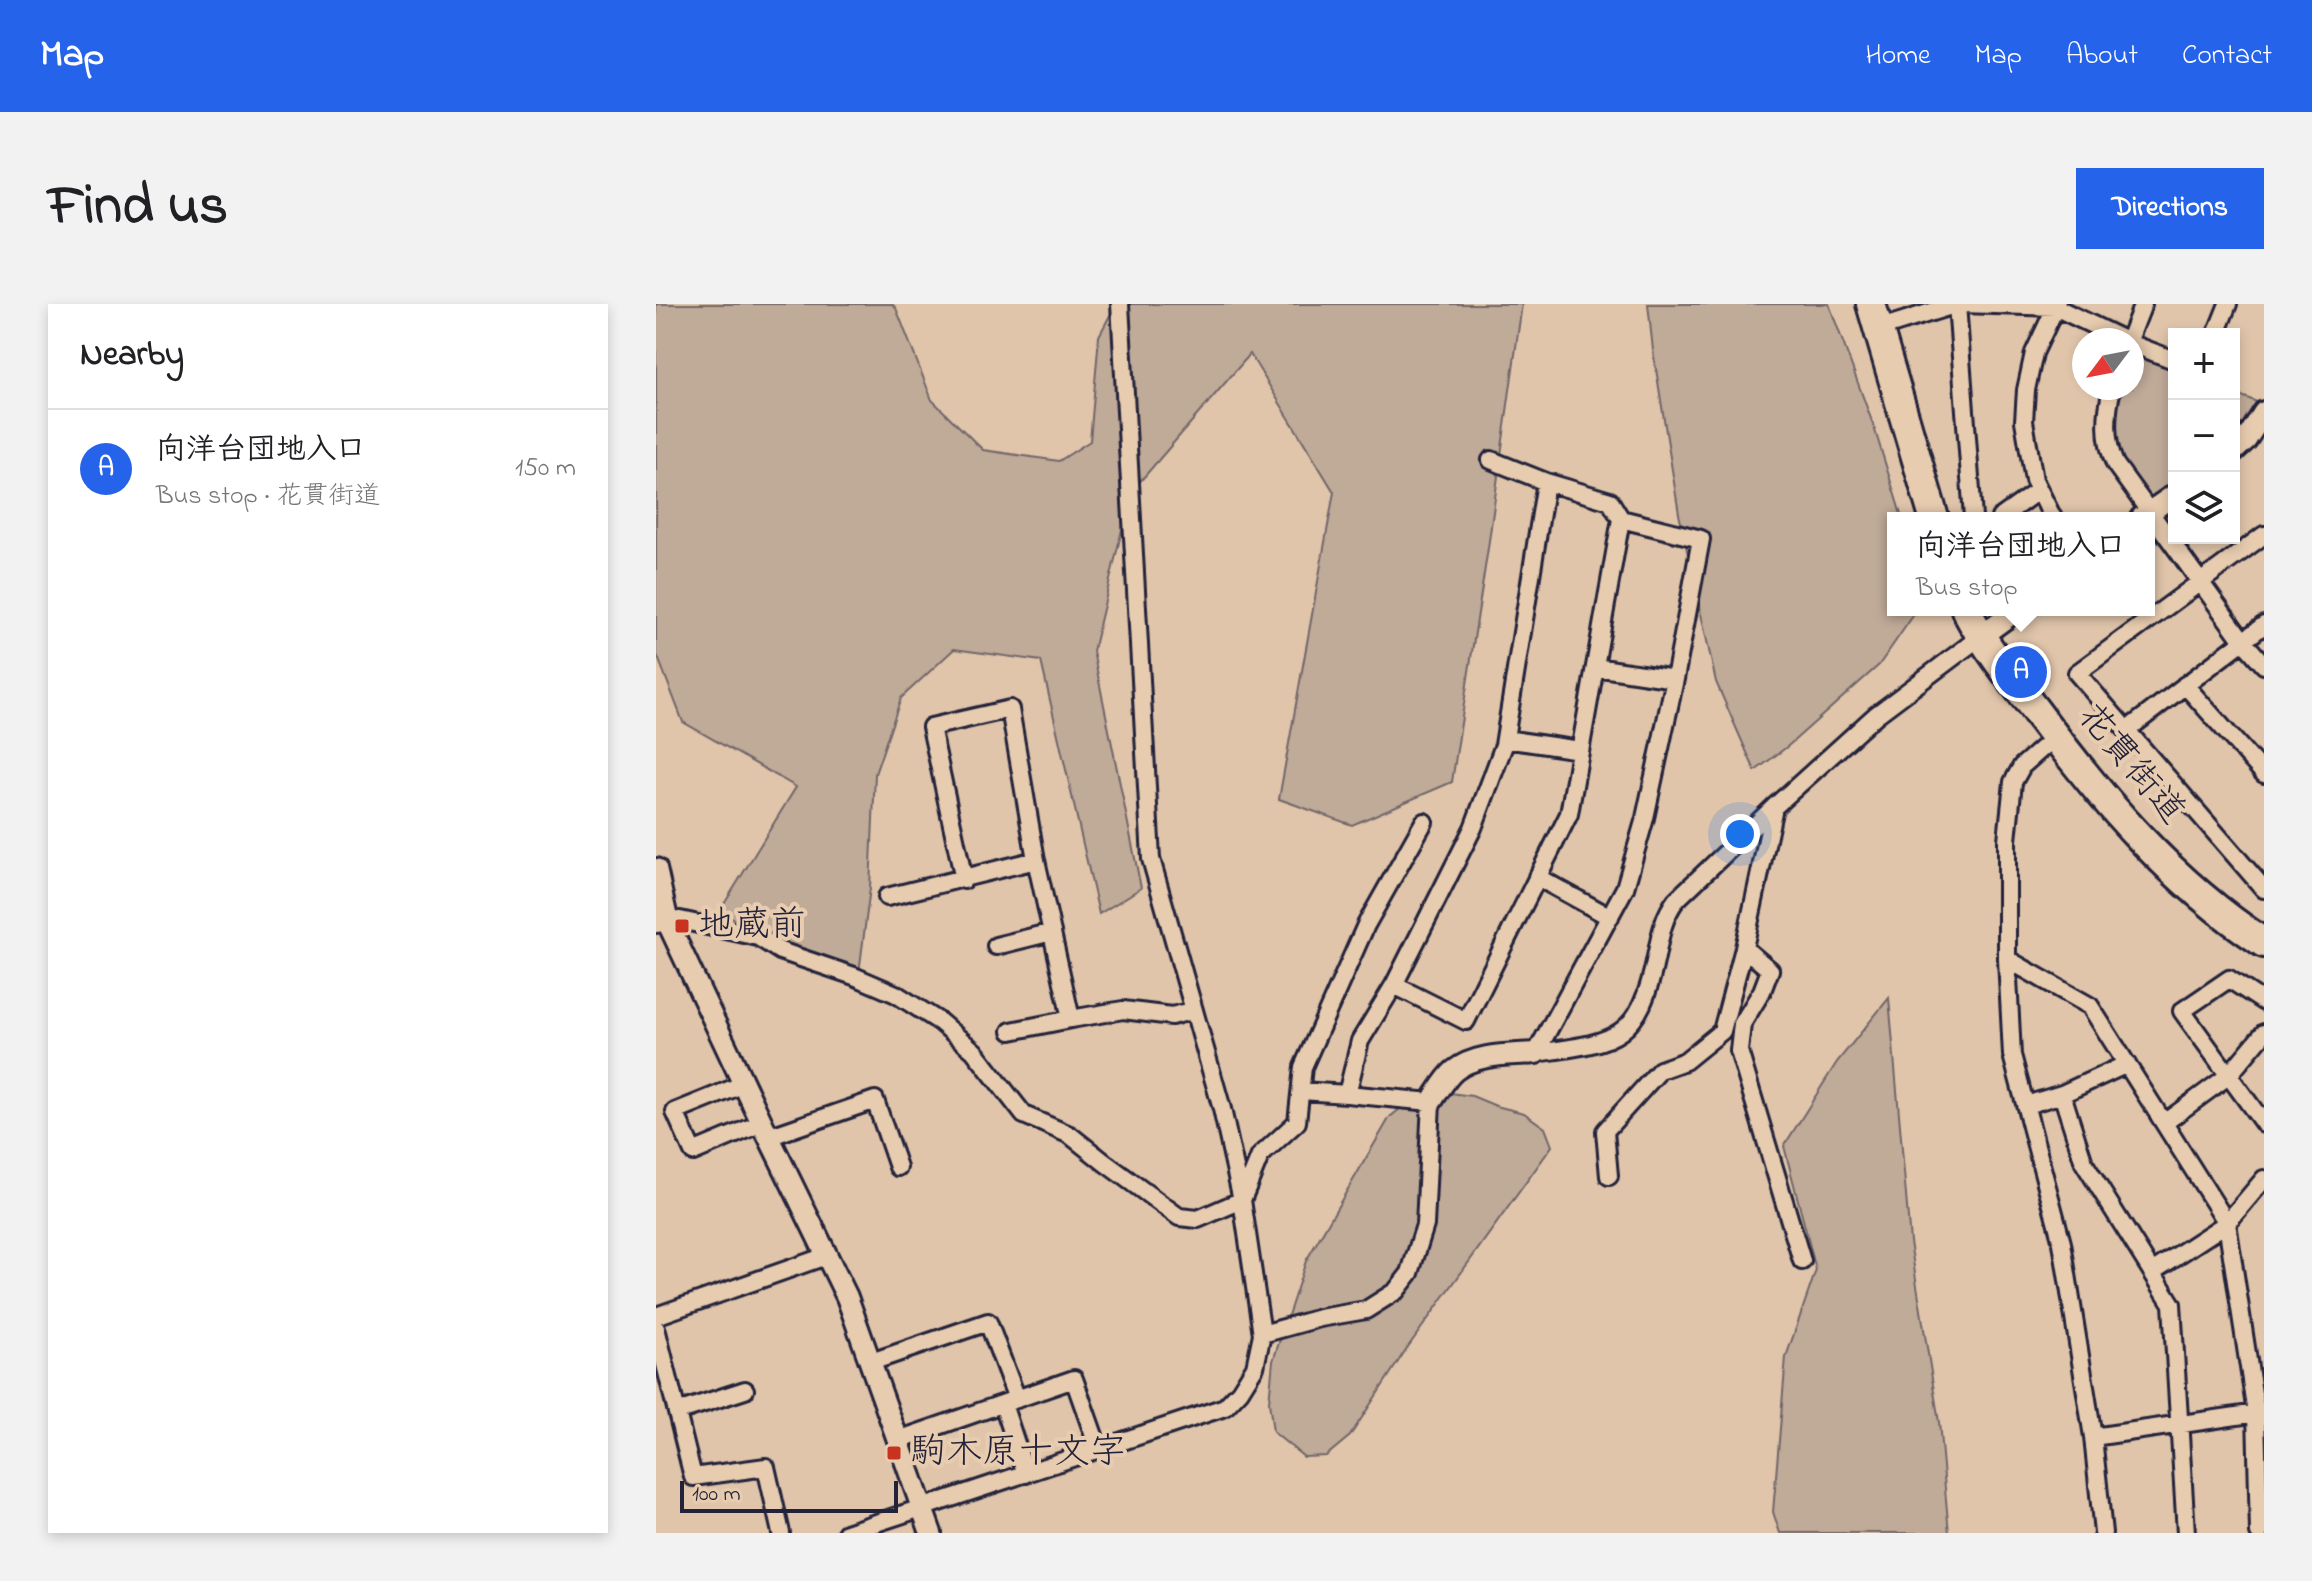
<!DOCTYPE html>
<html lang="en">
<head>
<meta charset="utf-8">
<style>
	:root { --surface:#fff; --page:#f2f2f2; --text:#202124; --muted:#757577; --line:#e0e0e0; --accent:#2563eb }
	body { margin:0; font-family:"Indie Flower","Klee One",sans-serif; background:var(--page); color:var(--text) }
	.controls { position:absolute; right:24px; top:24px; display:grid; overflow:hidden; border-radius:0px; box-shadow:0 4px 12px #0003 }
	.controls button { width:72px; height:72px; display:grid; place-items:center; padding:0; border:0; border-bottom:2px solid var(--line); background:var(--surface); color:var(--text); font:40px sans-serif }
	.compass { position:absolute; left:1416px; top:24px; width:72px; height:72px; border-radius:50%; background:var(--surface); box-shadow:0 4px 12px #0003; rotate:238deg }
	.scale { position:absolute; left:24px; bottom:20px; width:218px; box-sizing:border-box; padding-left:8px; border:4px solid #22223b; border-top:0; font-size:22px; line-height:28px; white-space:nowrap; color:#22223b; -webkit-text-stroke:6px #e8ccaf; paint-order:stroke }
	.you { position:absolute; left:1084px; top:530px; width:28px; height:28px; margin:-20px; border:6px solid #fff; border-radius:50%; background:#1a73e8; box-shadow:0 0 0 12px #1a73e833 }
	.badge { display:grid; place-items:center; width:52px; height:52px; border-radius:50%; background:var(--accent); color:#fff; font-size:26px; font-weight:700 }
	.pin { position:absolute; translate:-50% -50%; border:4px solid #fff; box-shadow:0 2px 8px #0006 }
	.popup { position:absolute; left:1231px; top:208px; width:268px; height:104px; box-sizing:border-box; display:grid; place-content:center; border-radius:0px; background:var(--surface); filter:drop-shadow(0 2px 6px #0005); font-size:26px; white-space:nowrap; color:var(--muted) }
	.popup b { font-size:30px; color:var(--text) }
	.popup::after { content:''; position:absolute; left:50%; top:100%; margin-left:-16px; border:16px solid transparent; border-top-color:var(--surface) }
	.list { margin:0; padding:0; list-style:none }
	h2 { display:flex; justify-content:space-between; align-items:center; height:104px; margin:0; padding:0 32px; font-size:34px }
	h2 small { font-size:26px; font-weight:400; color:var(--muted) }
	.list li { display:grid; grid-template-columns:52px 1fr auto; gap:24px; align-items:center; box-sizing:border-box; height:120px; padding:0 32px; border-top:2px solid var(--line) }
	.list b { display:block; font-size:30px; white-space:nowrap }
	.list p { margin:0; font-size:26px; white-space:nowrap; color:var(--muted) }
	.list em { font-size:26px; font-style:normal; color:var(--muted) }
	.icon { flex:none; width:44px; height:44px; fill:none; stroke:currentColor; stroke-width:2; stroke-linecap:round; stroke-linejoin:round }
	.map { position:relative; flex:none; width:1608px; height:1229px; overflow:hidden; border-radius:0px }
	header { display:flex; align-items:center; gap:48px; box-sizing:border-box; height:112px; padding:0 40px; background:var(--accent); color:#fff }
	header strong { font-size:38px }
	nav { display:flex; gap:44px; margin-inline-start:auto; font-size:28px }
	.intro { display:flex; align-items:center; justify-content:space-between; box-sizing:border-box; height:192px; padding:0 48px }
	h1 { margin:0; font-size:56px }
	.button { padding:20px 36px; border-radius:0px; background:var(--accent); color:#fff; font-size:28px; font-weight:700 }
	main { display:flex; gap:48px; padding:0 48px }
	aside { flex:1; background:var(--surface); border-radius:0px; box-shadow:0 4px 12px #0003 }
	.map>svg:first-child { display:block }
	.green { fill:#c0aa98; stroke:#71666a; stroke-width:2 }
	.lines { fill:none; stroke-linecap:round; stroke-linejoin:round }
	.minor-casing { stroke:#22223b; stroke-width:22 }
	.tertiary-casing { stroke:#22223b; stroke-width:26 }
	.trunk-casing { stroke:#22223b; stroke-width:34 }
	.minor { stroke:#e8ccaf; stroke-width:16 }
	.tertiary { stroke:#e8ccaf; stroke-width:20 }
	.trunk { stroke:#e8ccaf; stroke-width:28 }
	.poi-dot { fill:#c8321e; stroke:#e8ccaf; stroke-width:3 }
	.labels { text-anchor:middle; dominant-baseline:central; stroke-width:8; stroke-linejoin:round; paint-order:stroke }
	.street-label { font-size:36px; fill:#22223b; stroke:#e8ccaf }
	.poi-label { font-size:36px; fill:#22223b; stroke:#e8ccaf; text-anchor:start }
</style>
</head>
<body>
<header>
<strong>Map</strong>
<nav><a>Home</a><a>Map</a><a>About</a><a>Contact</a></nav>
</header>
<div class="intro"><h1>Find us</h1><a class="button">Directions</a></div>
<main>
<aside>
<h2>Nearby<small></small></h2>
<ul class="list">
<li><span class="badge">A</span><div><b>向洋台団地入口</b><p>Bus stop · 花貫街道</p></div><em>150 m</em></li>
</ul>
</aside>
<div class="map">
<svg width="1608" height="1229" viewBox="0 0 1608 1229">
	<rect width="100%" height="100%" fill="#e0c5aa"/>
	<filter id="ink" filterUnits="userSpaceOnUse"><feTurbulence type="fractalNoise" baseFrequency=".0125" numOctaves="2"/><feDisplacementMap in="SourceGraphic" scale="16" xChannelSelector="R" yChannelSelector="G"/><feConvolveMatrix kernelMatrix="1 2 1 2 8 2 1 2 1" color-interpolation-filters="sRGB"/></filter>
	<g filter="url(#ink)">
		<path class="green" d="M0,0H236L240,4L276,96L327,146L403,157L434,137L443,32L460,0H866L832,244L796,478L696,521L623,495L678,188L594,50L475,188L437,347L485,584L443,610L385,357L298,345L245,394L219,470L214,584L203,669L115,643L65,605L140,483L27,418L0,348Z
			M992,0H1173L1218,123L1246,214H1237V306H1261L1223,361L1132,442L1099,467L1060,378L1023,210L997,46Z
			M1476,51L1518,66V191L1493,208L1458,156L1456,84H1476Z
			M1578,89L1601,98L1602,118L1578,147Z
			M1233,694L1254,938L1283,1118L1293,1229H1124L1117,1208L1130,1053L1160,966L1128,842L1181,758Z
			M773,786L816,792L840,802L868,809L889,824L896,842L749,1047L694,1132L670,1152L648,1153L617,1128L613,1098L617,1057L650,957L734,813L761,791Z"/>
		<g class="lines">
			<defs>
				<path id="minor" d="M1301,0L1317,214
					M1305,0L1399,3L1468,36
					M1222,25L1301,0
					M1560,30L1572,0
					M1473,36L1487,0
					M1476,40L1518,56
					M1456,84C1450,110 1448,135 1459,160L1587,337L1608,361
					M835,156L890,178
					M1344,214L1383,186
					M1397,214L1378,176L1368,117L1370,86L1378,49L1401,0
					M1608,231L1421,369L1608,585
					M939,363L1019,375
					M1529,381L1608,470
					M1471,426L1608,321
					M1399,433L1366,462L1357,478L1351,536V655L1356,751L1406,939L1437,1133L1447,1229
					M849,435L924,446
					M881,573L954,613
					M308,576L275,423L354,405L380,556L415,715L467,706L516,712L538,706
					M231,593L380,556
					M0,620L24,616L102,633L124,647L198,672L240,690L284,718L318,747L368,811L414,831L448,858L523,913L542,915L586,896L604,852L641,818L647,763L710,621L768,518
					M340,642L396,628
					M1088,644L1114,666L1106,687L1086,720L1083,747L1146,957
					M1351,655L1434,702L1571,919L1600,1109L1603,1229
					M738,681L810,717L913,510L965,215
					M1608,698L1573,675L1526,707L1608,820
					M355,727L415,715
					M880,749C958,738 983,738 1000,653C1004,633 1007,613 1020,596L1118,503L1220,411L1324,333
					M88,780L19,808L37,848L106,819
					M645,787L691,790
					M1406,790L1471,760
					M1370,801L1406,790L1428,859L1516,1000L1530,1229
					M1508,819L1572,772L1608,729
					M112,833L219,796L242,863
					M953,872L949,827L1004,766L1029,757L1066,727L1088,644L1118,503
					M1496,968L1571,919L1608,875
					M0,1012L170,952
					M0,1024L37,1173L110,1163L125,1229
					M606,1030L664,1014L710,1006L740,987L754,969L769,921L775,798L691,790L704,737L738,681L817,524L848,441L890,178L954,197L965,215L1045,235L1019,375L989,514L969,584L880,749
					M215,1058L332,1018L361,1095
					M347,1100L370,1170
					M21,1108L89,1086
					M1437,1133L1608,1108
					M242,1136L418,1075L443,1146
					M190,1229L569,1103L584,1087L599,1063L606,1030L586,896L566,805L495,555L464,0"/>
				<path id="tertiary" d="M1578,147L1590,136L1608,108
					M1485,214L1518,191
					M1324,333L1361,306
					M0,565L12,619L106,819L191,993L275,1229
					M775,798C782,788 789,775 798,767C820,749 854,751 880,749"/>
				<path id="trunk" d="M1215,0L1278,214
					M1310,306C1329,342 1354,374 1379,406C1445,495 1515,578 1608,639"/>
			</defs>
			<use href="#minor" class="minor-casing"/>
			<use href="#tertiary" class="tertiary-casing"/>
			<use href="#trunk" class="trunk-casing"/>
			<use href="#minor" class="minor"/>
			<use href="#tertiary" class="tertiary"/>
			<use href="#trunk" class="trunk"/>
		</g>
	</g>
	<g class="poi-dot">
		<rect x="18" y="614" width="16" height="16" rx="4"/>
		<rect x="230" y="1141" width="16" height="16" rx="4"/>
	</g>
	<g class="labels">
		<g class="street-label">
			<text transform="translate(1474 461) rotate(50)">花貫街道</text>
		</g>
		<g class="poi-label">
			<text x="42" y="622">地蔵前</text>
			<text x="254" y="1149">駒木原十文字</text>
		</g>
	</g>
</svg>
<div class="controls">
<button>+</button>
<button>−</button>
<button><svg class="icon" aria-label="layers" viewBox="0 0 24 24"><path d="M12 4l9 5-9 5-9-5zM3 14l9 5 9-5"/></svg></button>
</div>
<svg class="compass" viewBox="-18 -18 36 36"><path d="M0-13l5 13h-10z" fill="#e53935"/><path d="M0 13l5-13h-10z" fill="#757577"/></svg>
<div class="scale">100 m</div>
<div class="you"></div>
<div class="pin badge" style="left:1365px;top:368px">A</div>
<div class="popup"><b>向洋台団地入口</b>Bus stop</div>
</div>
</main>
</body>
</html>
